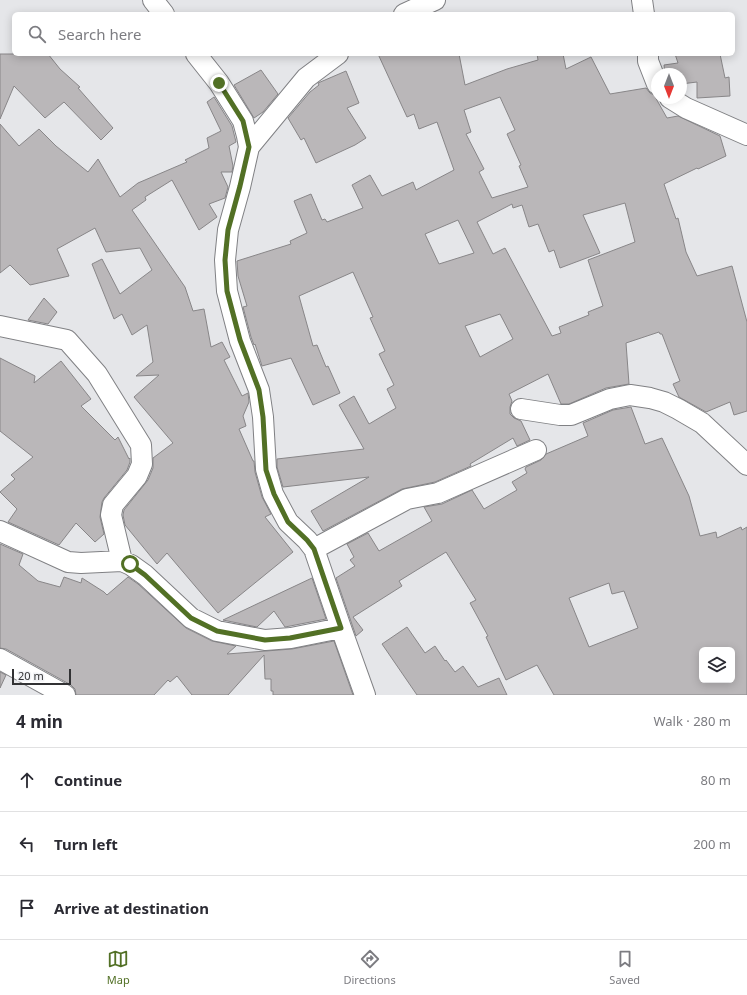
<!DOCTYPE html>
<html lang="en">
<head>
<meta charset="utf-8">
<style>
	:root { --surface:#fff; --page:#f2f2f3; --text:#2b2b33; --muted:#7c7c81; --line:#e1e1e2; --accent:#527025 }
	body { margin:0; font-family:"Noto Sans",sans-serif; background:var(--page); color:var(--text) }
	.controls { position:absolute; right:12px; bottom:12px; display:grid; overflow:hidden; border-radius:6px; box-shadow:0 2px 10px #0003 }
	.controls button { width:36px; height:36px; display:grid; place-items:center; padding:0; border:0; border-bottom:1px solid var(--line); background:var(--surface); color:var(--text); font:20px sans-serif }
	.compass { position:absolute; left:651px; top:68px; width:36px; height:36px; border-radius:50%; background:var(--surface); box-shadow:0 2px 10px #0003; rotate:180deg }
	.scale { position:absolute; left:12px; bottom:10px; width:59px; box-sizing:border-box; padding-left:4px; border:2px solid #323234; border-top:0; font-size:11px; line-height:14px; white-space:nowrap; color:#323234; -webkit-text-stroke:3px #f2f3f6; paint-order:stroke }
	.stop { position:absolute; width:12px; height:12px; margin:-9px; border:3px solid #527025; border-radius:50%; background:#fff }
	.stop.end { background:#527025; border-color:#fff; box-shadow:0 1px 4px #0008 }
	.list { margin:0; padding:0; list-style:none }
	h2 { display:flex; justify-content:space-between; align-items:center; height:52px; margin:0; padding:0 16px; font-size:17px }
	h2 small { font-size:13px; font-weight:400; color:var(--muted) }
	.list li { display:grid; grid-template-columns:26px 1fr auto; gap:12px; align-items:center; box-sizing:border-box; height:64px; padding:0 16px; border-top:1px solid var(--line) }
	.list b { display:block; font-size:15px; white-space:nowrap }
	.list em { font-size:13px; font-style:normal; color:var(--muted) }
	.icon { flex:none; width:22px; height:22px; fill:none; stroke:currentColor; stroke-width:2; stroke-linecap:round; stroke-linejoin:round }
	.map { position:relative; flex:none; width:747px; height:695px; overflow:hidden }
	.search { position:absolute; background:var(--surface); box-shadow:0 2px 10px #0003; left:12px; right:12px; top:12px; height:44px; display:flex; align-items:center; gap:10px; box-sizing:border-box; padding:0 14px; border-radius:6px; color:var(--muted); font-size:15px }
	.sheet { height:244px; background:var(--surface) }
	nav { display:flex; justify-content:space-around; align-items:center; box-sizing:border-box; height:56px; border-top:1px solid var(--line); background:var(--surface); font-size:11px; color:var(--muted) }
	nav a { display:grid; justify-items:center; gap:2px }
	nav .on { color:var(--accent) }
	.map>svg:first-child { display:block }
	.building { fill:#bab7b9; stroke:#888688; fill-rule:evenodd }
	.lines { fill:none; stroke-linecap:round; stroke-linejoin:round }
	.minor-casing { stroke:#808184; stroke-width:22 }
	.minor { stroke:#fff; stroke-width:20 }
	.route { stroke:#527025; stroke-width:5 }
</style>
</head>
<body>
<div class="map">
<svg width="747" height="695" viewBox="0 0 747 695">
	<rect width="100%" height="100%" fill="#e5e6e9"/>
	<path class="building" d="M0,54H48L60,69L80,87L78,88L113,128L101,140L64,102L45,118L14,86L0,119Z
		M378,54H459L465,85L507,69L538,60L537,54H563L566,69L591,57L610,94L646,88L650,93L654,95L667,118L678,116L720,136L726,156L698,169L697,168L664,184L676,219L678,218L686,252L697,276L732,266L747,322V411L734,415L730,402L706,412L679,397L673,384L680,381L662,334H660L659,332L626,343L629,384L606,388L569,404H561L548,374L509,394L512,401L510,407V414L514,418L521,421L530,440L517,446L513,438L470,464L471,466L435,482L402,489L323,531L311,511L369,477L283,487L277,467V459L364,449L339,405L354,396L369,424L396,408L387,389L394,385L379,354L385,351L370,318L373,317L353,272L299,296L313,346L317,345L326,367L328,366L340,393L313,405L291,358L262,366L255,344L254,345L251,337L243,307L247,306L238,276L237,261L291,244L290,241L307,233L294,201L311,194L322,220L325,219L327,222L363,208L352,185L370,175L382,196L413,182L416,190L454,170L437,122L419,129L414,114L407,117ZM500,97L515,130L507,134L521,165L519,166L528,187L492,198L479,172L484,169L466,134L471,132L464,110ZM625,203L635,242L588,260L603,306L588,312L589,315L559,327L561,333L552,336L505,248L493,254L477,222L512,204L513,208L522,205L529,227L538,224L549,252L554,250L560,268L600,253L583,215ZM458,220L474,253L439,264L425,234ZM500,314L513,339L480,357L465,326Z
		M675,54H720L725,78L729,77L730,96L697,98V82L681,84V74H665L664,65L678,63Z
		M261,70L278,94L263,112L254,118L234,85Z
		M346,71L359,103L347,108L366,138L355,145L316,163L304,138L301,140L288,118L310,92L319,85L318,83Z
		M214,97L232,126L236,142L229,146L233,166L232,172H221L228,187L225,198L209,204L217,217L199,230L172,180L145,197L146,200L132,210L185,287L193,311L204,309L211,347L222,342L230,357L224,360L242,396L248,393L249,402L243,416L246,426L239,429L253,461H254L255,472L262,497L271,514L265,517L293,552L218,613L167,553L157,564L125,525L123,515L124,510L148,480L153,468V458L173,443L134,397L159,375L136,376L153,362L147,325L132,335L122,314L114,319L92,264L102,259L120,294L152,270L140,248L106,252L95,228L57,249L69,276L30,285L10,265L0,273V124L19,146L39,129L56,146L88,172L98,159L120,197L138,183L187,162L185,160L209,148L207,138L221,131L207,102Z
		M44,298L57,312L48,324L28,320Z
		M0,358L35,376L34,383L61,361L91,399L81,406L115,440L118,437L129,459L130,458V462L127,470L104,498L102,502L100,517L104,534L95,542L76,523L59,545L8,522L17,509L0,492L15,479L11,475L33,457L0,431Z
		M631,407L645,444L662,438L689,496L700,536L716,532L717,538L741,527L742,530L747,527V695H554L537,665L506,680L486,637L488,636L470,603L476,600L446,552L399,581L402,586L353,617L363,630L356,636L336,578L355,566L350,560L354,557L347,544L368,533L379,551L432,521L424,507L442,504L472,490L484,509L517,490L512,482L527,473L525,469L526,467L541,460L546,454L588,436L583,423L613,410ZM609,583L612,594L624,591L638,628L589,647L569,598ZM702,650H732V680H702Z
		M0,544L23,554L19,565L38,581L60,587L64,577L81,583L82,578L104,592L107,595L128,577L138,584L186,628L212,641L236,646L227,654L292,649L334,641L353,695H273V691H271V679H265L264,655L228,695H192L177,676L170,682L168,680L154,695H76L75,689L71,685L6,649L0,648Z
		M312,578L326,619L285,627L274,611L257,627L223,620Z
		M407,627L425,653L435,646L445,661L446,660L455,672L463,666L478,687L499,678L507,695H417L382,644Z
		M0,672L6,675L0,688Z"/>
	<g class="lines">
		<defs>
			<path id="minor" d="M153,0L164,14
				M642,0L644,14
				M404,14L435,0
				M196,54L219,83L243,121L247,136L249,147L240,187L228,230L225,260L227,291L240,341L259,390L263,417L266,469L273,494L288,522L307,540L314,549L341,628L365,695
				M648,54V61L657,84
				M670,98L686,108L747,135
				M249,147L306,78L338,54
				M0,326L67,340L97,374L141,445L142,464L137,476L113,505L111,515L122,561
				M521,409L560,415H571L610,399L630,395L650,398L664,402L678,409L702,423L747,465
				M0,531L68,562L81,563L122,561L131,565L145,575L191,618L217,631L265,640L291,638L341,628
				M314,549L407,499L438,493L536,450
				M0,659L65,695"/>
		</defs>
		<use href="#minor" class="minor-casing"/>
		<use href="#minor" class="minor"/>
	</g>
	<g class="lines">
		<path class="route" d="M130,564L145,575L191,618L217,631L265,640L290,638L341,628L314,549L307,540L288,522L274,494L266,470L263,417L259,390L240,340L227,291L225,260L228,230L240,186L249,147L243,121L219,83"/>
	</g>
</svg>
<div class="controls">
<button><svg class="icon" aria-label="layers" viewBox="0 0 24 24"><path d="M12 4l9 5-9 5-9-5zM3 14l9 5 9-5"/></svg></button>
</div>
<svg class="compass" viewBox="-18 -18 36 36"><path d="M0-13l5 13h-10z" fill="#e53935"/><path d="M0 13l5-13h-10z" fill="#7c7c81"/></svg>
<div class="scale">20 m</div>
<div class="stop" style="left:130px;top:564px"></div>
<div class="stop end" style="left:219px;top:83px"></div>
<div class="search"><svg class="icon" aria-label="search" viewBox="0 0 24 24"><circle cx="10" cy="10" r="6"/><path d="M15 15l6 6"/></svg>Search here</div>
</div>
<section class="sheet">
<h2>4 min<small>Walk · 280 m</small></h2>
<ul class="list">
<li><svg class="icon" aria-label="ahead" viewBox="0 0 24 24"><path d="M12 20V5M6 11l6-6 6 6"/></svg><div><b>Continue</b></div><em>80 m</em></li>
<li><svg class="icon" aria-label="left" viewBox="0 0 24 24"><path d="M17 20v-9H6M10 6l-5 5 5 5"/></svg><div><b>Turn left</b></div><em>200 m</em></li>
<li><svg class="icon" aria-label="arrive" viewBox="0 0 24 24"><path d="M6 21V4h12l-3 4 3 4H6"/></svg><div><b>Arrive at destination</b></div></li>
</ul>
</section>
<nav>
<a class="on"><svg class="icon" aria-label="map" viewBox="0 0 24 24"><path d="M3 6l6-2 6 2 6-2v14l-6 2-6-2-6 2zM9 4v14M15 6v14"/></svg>Map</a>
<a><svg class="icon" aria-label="directions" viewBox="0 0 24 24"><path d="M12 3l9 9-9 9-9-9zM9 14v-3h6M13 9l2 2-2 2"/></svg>Directions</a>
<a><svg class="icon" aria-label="saved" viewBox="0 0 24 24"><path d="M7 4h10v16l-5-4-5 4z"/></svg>Saved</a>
</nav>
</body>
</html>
